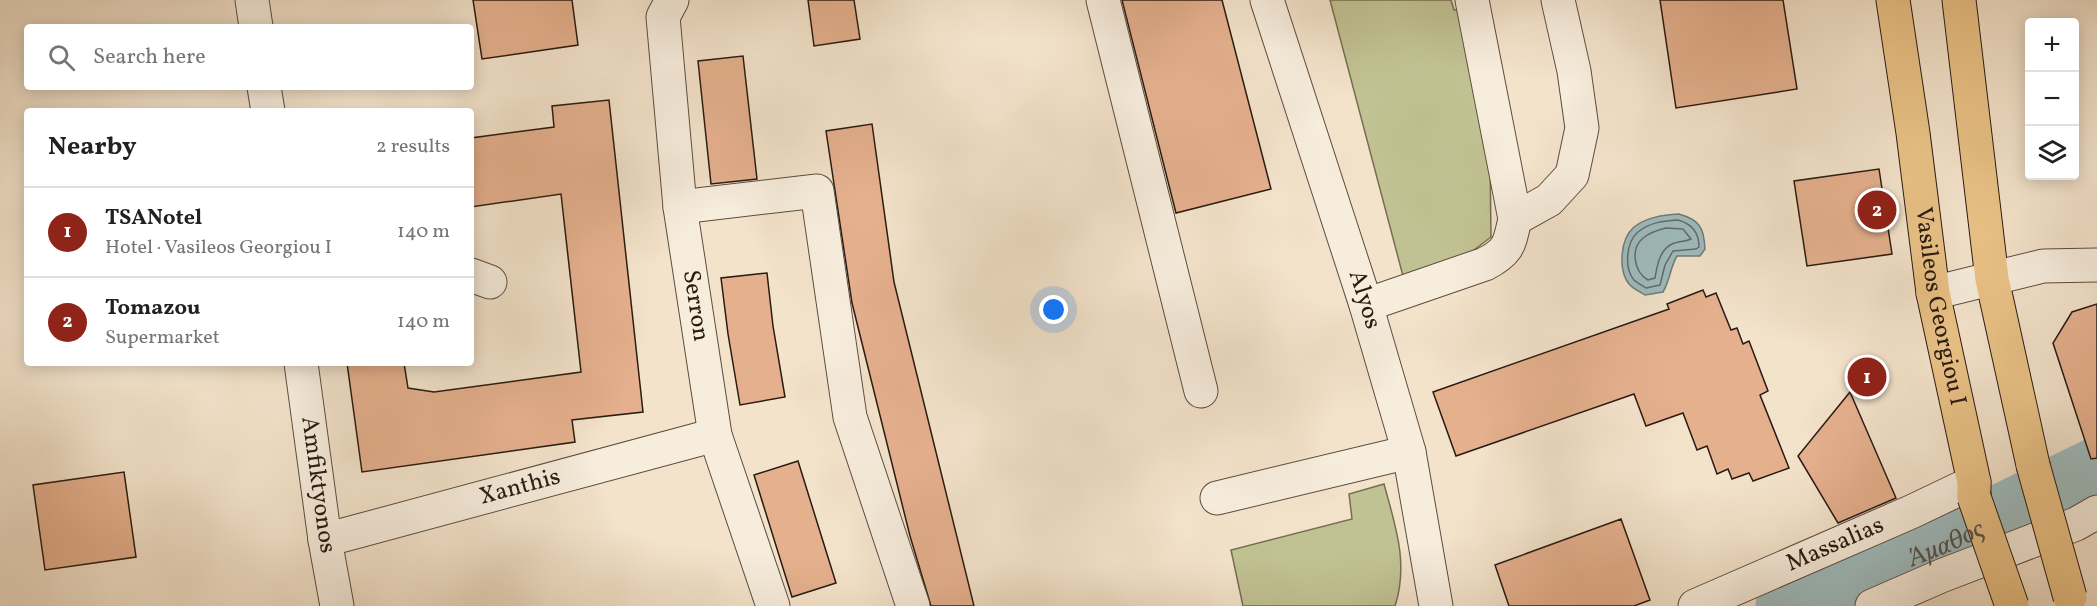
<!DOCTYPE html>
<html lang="en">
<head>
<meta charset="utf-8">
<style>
	:root { --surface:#fff; --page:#f6f6f6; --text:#202124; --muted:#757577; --line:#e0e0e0; --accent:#8f2418 }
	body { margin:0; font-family:Vollkorn,serif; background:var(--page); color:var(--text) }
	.controls { position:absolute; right:18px; top:18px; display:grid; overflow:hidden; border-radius:6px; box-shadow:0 3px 15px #0003 }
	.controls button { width:54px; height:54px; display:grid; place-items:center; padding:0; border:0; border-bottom:2px solid var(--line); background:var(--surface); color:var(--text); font:30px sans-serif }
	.you { position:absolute; left:1054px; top:310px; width:21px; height:21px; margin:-15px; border:4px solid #fff; border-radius:50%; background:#1a73e8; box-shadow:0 0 0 9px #1a73e833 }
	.badge { display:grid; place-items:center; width:39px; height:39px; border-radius:50%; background:var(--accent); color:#fff; font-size:20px; font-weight:700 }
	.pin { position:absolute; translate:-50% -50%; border:3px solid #fff; box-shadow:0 2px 6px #0006 }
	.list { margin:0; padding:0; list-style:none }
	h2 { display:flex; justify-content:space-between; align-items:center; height:78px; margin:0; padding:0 24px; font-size:26px }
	h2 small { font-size:20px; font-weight:400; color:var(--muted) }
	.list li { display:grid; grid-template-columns:39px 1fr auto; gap:18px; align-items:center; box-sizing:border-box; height:90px; padding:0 24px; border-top:2px solid var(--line) }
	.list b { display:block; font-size:22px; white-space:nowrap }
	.list p { margin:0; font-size:20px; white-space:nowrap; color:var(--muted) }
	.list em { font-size:20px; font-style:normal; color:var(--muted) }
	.icon { flex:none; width:33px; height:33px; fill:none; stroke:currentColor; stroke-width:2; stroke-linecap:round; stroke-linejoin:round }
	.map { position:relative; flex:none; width:2097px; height:606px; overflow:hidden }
	.search { position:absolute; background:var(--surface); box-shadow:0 3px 15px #0003; left:24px; top:24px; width:450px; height:66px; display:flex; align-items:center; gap:15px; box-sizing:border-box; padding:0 21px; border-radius:6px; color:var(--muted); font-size:22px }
	.panel { position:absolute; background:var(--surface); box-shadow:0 3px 15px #0003; left:24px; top:108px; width:450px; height:258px; border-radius:6px }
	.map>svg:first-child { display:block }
	.green { fill:#c1c293; stroke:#756e52; stroke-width:1.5 }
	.water { fill:#9ebcbf; stroke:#6f7b7a; stroke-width:1.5 }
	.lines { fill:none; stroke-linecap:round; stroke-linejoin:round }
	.shore { stroke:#646b68; stroke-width:1.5 }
	.river { stroke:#9ebcbf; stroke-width:69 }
	.building { fill:#e5b08e; stroke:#291a12; stroke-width:1.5 }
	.minor-casing { stroke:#5c4c40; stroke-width:35 }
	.major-casing { stroke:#291a12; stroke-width:35 }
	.minor { stroke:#f7eddd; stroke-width:33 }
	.major { stroke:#eac286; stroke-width:33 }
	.major-bridge-casing { stroke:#291a12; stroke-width:35; stroke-linecap:butt }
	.major-bridge { stroke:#eac286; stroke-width:33 }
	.labels { text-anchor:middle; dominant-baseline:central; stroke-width:6; stroke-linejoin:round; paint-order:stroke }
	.street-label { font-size:24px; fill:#291a12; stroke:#f7eddd }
	.water-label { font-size:26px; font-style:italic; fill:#52534f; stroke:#f7eddd }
</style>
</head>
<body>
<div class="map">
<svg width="2097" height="606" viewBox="0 0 2097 606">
	<rect width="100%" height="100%" fill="#f3e3cb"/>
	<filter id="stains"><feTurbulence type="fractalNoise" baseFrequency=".00333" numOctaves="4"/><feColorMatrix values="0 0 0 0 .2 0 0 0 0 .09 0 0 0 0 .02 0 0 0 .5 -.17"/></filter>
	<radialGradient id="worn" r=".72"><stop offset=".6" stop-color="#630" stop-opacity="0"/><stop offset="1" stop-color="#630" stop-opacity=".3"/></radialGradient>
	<path class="green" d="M1330,0H1451L1454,10L1466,9L1490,157L1491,237L1470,253L1403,276Z
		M1384,484C1395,525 1409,563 1395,606H1243L1231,550L1352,519L1349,494Z"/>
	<path class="water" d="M1679,214C1700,220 1704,228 1705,249L1700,256H1677C1670,268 1670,280 1663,292L1645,295C1641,292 1633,289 1629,284C1618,270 1620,239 1634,227C1647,217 1663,215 1679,214Z"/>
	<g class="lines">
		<path class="shore" d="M1678,220C1693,224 1699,233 1699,247L1696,249L1673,251L1665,265L1660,285L1646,288C1643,286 1637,283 1634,280C1624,268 1626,242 1638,232C1650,222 1664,221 1678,220Z
			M1666,228L1683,229L1691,239C1685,242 1678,241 1672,244C1659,250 1657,267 1655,278L1648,280C1634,272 1630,249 1643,238C1650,232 1658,230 1666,228Z"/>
		<path class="river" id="s1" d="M1790,606L1948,545L2097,472"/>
	</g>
	<path class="building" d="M473,0H572L578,45L482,59Z
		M808,0H854L860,39L814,46Z
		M1122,0H1222L1271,189L1176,213Z
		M1660,0H1783L1797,89L1676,108Z
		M743,56L757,179L711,184L698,61Z
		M609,100L643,412L572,420L575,442L362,472L347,363H404L408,388L434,392L581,372L561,194L471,207V138L554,127L552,106Z
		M872,124L894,282L974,606H931L910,536L852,303L826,131Z
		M1879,169L1892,254L1807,266L1794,181Z
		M767,273L773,326L785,397L740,405L728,334L721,278Z
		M1703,290L1706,297L1716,293L1731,330L1737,328L1743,344L1749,341L1768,391L1760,395L1789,468L1753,481L1749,473L1732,479L1728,469L1717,474L1707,446L1697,450L1683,413L1646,426L1634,394L1456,456L1433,392L1669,309L1667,304Z
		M2097,304V458L2091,459L2053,343L2072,312Z
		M1850,392L1896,498L1838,523L1798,456Z
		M798,461L836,583L792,597L754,475Z
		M124,472L136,557L45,570L33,485Z
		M1621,519L1650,600L1634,606H1509L1495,565Z"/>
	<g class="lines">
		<defs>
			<g id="minor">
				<path d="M252,0L256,27"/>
				<path id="s2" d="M672,0L663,17L680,207L715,435L773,606"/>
				<path d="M1103,0L1201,391"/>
				<path id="s3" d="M1267,0L1366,305L1409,452L1436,606"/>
				<path d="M264,87L268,111"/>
				<path d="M680,207L817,191L850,417L913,606"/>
				<path d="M1515,219L1549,200L1572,175L1582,128L1574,71L1558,0"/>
				<path d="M471,275L490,282"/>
				<path d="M1933,293L2043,266L2097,265"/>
				<path d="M1366,305L1485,264C1510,251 1509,244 1515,219L1472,0"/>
				<path id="s4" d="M301,363L325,540L337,606"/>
				<path d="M1217,498L1409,452"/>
				<path id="s5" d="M325,540L715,435"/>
				<path id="s6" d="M1695,606L1911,512L1974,482"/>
				<path d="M1872,606L1941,576L2076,524L2097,512"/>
			</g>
			<g id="major">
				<path id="s7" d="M1893,0L1913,133L1933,293L1974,482V497"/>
				<path d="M1959,0L1992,279L2033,465"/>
			</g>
		</defs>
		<use href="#minor" class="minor-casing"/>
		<use href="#major" class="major-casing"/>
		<use href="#minor" class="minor"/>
		<use href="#major" class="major"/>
		<defs>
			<path id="major-bridge" d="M2033,465L2070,597
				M1974,497L2012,606"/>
		</defs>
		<use href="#major-bridge" class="major-bridge-casing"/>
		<use href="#major-bridge" class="major-bridge"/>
	</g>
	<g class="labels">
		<g class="street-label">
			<text stroke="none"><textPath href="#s3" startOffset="315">Alyos</textPath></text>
			<text stroke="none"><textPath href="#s2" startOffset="310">Serron</textPath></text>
			<text stroke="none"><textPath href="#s7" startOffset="310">Vasileos Georgiou I</textPath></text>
			<text stroke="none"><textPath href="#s4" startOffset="123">Amfiktyonos</textPath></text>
			<text stroke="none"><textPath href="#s5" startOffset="202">Xanthis</textPath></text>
			<text stroke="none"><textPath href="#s6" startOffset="153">Massalias</textPath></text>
		</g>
		<g class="water-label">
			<text stroke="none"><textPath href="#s1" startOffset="168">Άμαθος</textPath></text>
		</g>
	</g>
	<rect width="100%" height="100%" filter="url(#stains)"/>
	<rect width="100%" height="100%" fill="url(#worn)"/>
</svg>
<div class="controls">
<button>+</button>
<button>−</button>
<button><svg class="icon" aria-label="layers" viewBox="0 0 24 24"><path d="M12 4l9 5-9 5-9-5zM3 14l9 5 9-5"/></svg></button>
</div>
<div class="you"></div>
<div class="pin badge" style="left:1867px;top:377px">1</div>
<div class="pin badge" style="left:1877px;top:210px">2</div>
<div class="search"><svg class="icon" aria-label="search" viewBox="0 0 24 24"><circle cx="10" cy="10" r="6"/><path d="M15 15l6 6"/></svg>Search here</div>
<section class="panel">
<h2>Nearby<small>2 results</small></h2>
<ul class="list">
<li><span class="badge">1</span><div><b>TSANotel</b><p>Hotel · Vasileos Georgiou I</p></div><em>140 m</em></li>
<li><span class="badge">2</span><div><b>Tomazou</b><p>Supermarket</p></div><em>140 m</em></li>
</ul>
</section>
</div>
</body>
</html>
